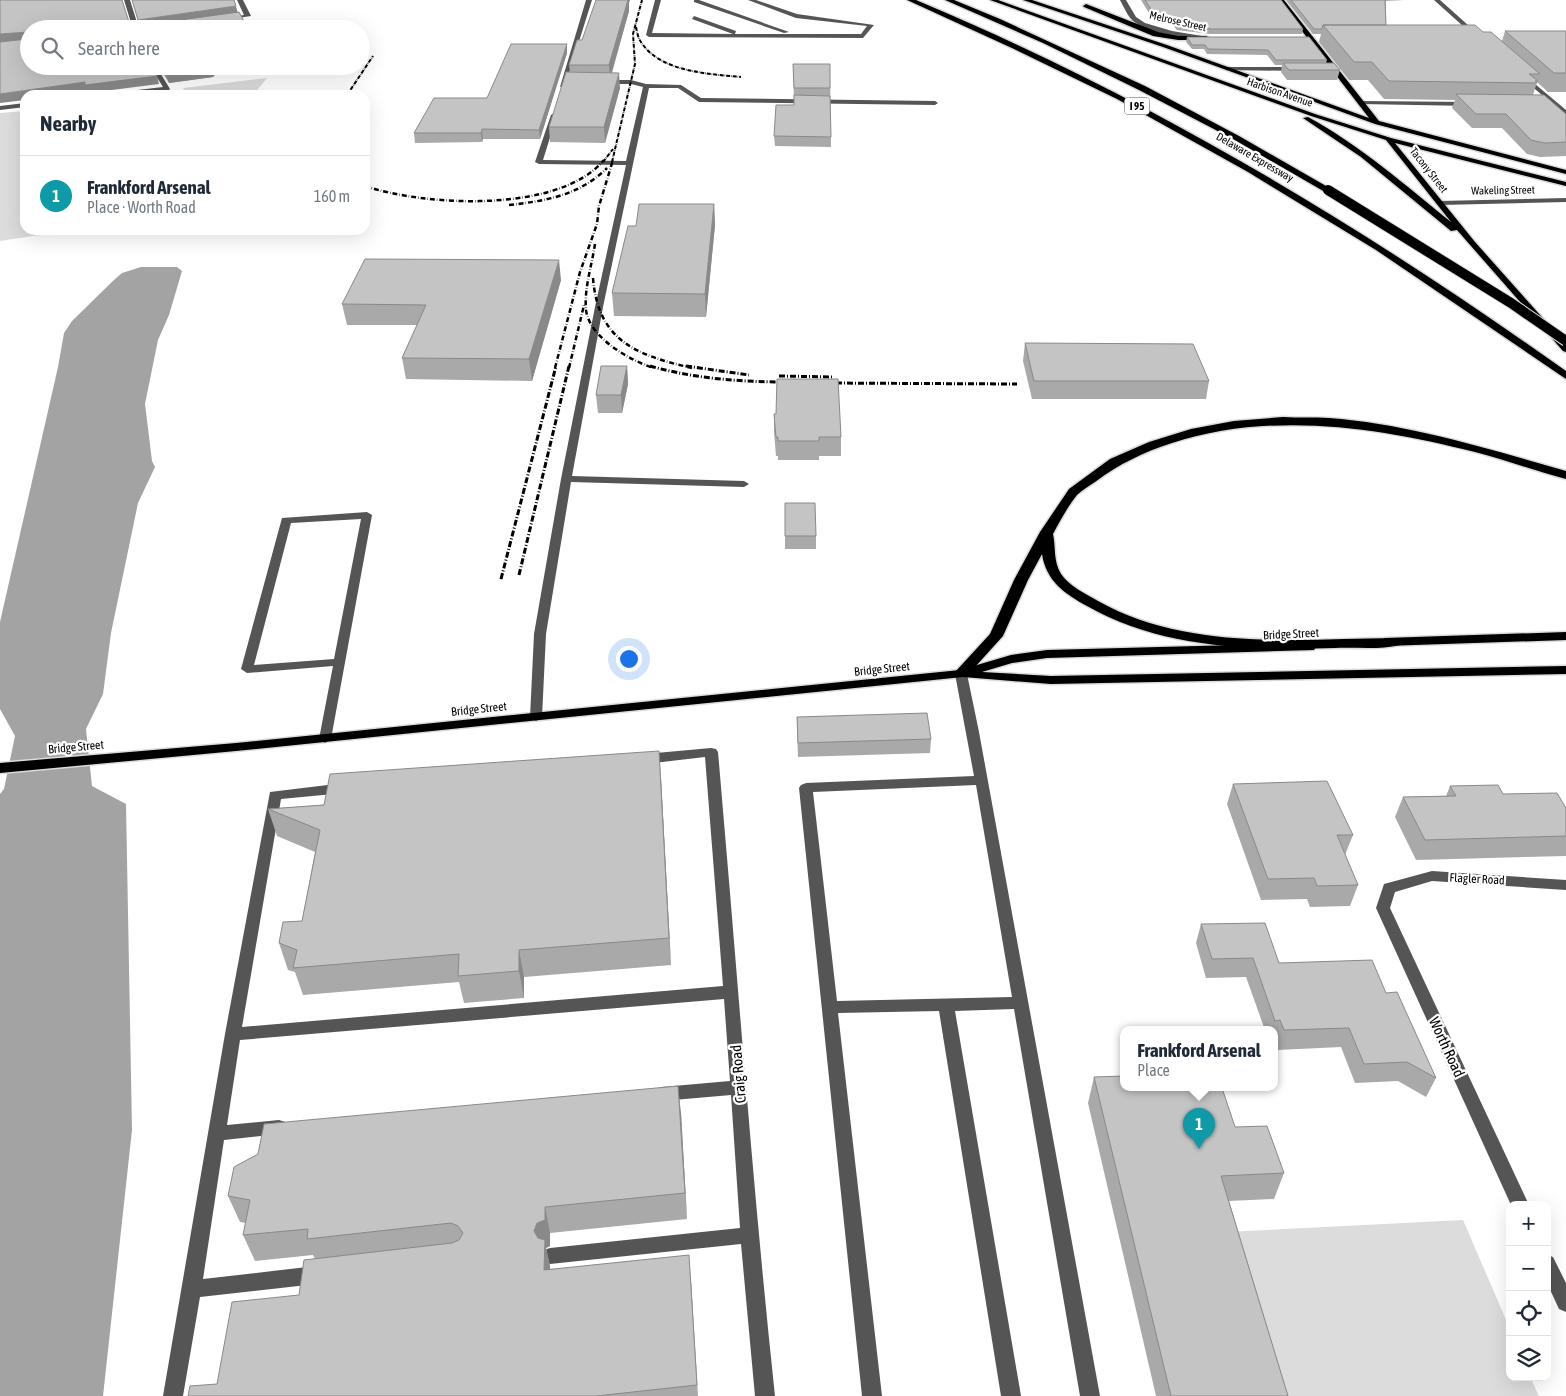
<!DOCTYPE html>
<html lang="en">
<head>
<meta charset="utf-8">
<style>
	:root { --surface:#fff; --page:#f2f2f3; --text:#1f2937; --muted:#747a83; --line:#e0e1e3; --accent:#000 }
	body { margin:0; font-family:"Asap Condensed",sans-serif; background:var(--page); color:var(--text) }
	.controls { position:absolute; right:15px; bottom:15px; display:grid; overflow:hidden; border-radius:10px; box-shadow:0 5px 20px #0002 }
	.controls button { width:45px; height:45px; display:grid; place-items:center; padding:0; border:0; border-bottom:1px solid var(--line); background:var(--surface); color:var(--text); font:25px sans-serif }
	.you { position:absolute; left:628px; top:658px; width:18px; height:18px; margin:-12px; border:4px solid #fff; border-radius:50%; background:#1a73e8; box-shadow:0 0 0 8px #1a73e833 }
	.badge { display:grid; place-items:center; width:32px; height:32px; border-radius:50%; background:var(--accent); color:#fff; font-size:16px; font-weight:700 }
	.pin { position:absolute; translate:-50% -41px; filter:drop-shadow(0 1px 2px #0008) }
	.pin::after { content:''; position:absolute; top:26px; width:18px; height:15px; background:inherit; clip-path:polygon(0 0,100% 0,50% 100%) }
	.popup { position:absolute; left:1120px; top:1026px; width:158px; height:65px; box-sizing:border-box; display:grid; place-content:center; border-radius:10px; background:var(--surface); filter:drop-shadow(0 1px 4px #0005); font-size:16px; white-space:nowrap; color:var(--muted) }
	.popup b { font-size:19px; color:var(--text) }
	.popup::after { content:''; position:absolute; left:50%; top:100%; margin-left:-10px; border:10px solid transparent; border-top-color:var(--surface) }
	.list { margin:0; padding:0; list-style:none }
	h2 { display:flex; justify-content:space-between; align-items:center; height:65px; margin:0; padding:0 20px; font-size:21px }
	h2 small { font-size:16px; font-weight:400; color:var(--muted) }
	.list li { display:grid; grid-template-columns:32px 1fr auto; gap:15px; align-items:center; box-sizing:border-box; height:80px; padding:0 20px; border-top:1px solid var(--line) }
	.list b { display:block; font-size:19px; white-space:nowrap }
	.list p { margin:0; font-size:16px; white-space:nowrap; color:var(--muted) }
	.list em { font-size:16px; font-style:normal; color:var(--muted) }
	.icon { flex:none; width:28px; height:28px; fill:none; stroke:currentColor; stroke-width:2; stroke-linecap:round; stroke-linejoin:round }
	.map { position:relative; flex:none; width:1566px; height:1396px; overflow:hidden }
	.search { position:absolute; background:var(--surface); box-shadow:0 5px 20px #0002; left:20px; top:20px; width:350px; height:55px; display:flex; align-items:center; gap:12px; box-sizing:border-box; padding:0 18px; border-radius:28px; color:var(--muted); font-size:19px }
	.panel { position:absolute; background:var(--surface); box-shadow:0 5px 20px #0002; left:20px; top:90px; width:350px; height:145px; border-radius:15px }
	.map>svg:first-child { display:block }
	.green { fill:#dcdcdc }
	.water { fill:#a3a3a3 }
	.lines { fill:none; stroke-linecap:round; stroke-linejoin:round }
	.major-casing { stroke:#dbdbdb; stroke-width:3 }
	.highway-casing { stroke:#dbdbdb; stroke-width:3 }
	.minor { fill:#555; fill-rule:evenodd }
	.major { fill:#000; fill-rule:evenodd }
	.highway { fill:#000; fill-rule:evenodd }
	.rail-far2 { stroke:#000; stroke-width:2; stroke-dasharray:4 1 0.5 1; stroke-linecap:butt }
	.rail-far1 { stroke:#000; stroke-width:2.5; stroke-dasharray:5 2 0.5 2; stroke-linecap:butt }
	.rail { stroke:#000; stroke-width:3; stroke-dasharray:6 2 1 2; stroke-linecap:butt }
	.highway-bridge-casing { stroke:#dbdbdb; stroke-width:12; stroke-linecap:butt }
	.highway-bridge { stroke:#000; stroke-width:10 }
	.wall { fill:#a9a9a9 }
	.shaded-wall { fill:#898989 }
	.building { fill:#c4c4c4; stroke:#898989 }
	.labels { text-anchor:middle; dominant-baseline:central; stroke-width:4.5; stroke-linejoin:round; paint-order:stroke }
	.far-street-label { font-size:11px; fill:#000; stroke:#fff }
	.shield { fill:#fff; stroke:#4c4c4c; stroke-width:1 }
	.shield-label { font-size:11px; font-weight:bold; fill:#000 }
	.street-label { font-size:12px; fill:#000; stroke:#fff }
	.near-street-label { font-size:15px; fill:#000; stroke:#fff }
</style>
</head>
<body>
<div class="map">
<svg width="1566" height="1396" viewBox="0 0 1566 1396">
	<rect width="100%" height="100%" fill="#fff"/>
	<path class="green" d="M267,78L253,95H164L186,93L183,88Z
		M25,111V230H72L0,241V113Z
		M1463,1220L1510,1329V1377H1530L1539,1396H1276L1227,1232Z"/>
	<path class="water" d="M141,267H177L182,271L169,315L158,340L145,404L152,461L155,467L138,503L111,633L103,694L86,729L92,786L126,804L132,1130L103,1396H0V794L4,789L15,736L0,709V622L58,367L64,333L72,321L115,279L122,273Z"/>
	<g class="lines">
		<defs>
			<path id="major" d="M990,0H998L1315,114L1391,138L1566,182V186L1395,143L1475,242L1566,344V352L1563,351L1457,230L1451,231L1361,157L1303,118L1308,117C1361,146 1405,185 1451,222L1386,140L1311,116Z
				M1023,0H1032L1167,45L1369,118L1278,0H1284L1379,121L1566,170V174L1375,124L1163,47Z
				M1566,632V640L1385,646L1379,642L1385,638Z
				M1310,643L1316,647L1314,650L1047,658L1012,663L982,672L1051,676L1566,666V674L1051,684L963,677L236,751L0,773V763L236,743L960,670L1011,655L1047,650Z"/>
			<path id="highway" d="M907,0H916L930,6C1157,102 1366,229 1566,371V379L1376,250L1248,172L1117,99L1014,49Z
				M945,0H954L1000,19L1145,86L1239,136L1333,190L1328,193L1325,192L1233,139L1139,90L1043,43Z
				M1086,4L1158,32L1178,36H1206L1210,38L1206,40H1178L1153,36L1084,7L1083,6Z
				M1283,417C1298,418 1314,417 1329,418C1409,424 1489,449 1566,471V479C1535,471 1506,460 1475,452C1377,427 1271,411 1172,443C1144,452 1119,464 1095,482C1089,486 1082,490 1077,495C1068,506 1060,521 1053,534C1056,547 1053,561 1061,574C1069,586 1086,594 1098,601C1187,651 1296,639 1395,638L1400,639L1402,642L1400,645C1380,650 1356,647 1335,648C1251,650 1162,649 1087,606C1065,594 1046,581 1042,554L1028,580L1003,636L966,677H956L954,674L956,671L990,634L1014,580L1040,532L1069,489L1110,459L1149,442L1191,429L1234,421Z"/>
		</defs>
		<use href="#major" class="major-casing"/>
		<use href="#highway" class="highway-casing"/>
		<path class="minor" d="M124,0H130L139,29H133Z
			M237,0H243L251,16L225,20V18L244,15Z
			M586,0H592L565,86L560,87Z
			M655,0H661L652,33L733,34L692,19L694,16L736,31L735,34H861L867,26L796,18L748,0H756L797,14L874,25L863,38L649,37L646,35Z
			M694,0H699L789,32L784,33L694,2Z
			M1120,0H1126L1136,17L1145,23L1172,31L1214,38L1211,40C1190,38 1149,35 1132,20C1127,15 1124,7 1120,0Z
			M1434,0H1440L1478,34V36H1474Z
			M150,66H156L170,89L169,90L130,95H109L112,93L163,87Z
			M1228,67H1298L1301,69L1298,71L1226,70L1225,69Z
			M1523,74L1566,110V116L1521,77V75Z
			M631,80L646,84L681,85L701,98L935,101L938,103L935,105L699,102L678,88H649L603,307L572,476L744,481L749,484L744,487L571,482L546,634L542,717L536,721L530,717L534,634L561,479L595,307L626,165L539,164L535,162L551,115L554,113L557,115L543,160L626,161L643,87L631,84H604L601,82L604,80Z
			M1362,101L1471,102L1474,104L1471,106L1360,104V102Z
			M25,103V107L0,110V106Z
			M1566,198V202L1440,205L1436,203L1440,201Z
			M367,512L372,515L331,739L325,743L319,739L333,666L247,673L241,669L282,518ZM361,519L334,659L254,665L291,523Z
			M961,670L967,674L979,732L1100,1396H1080L1014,1009L955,1011L1021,1396H1001L939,1011L838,1013L882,1396H862L799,788L801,785L806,783L974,776L955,674ZM976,785L1012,997L837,1001L813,792Z
			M711,748L716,749L718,752C737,967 752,1182 775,1396H755L741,1244L550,1264L544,1262L541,1256L544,1250L550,1248L740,1228L731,1095L662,1101L656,1099L654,1094L656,1089L662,1087L730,1081L724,999L240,1040L227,1125L279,1120L285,1122L287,1127L285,1132L279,1134L224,1140L203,1279L316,1266L322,1269L325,1275L322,1281L316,1284L200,1297L183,1396H163L225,1034L270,792L344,783L349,785L351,788L349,791L344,793L281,799L242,1027L723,986L705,757L645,764L640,762L638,759L640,756L645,754Z
			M1432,871L1566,880V890L1432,881L1395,892L1390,908L1529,1205H1511L1376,908L1384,884Z
			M1547,1255L1553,1257L1566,1283V1312L1559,1309L1547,1283Z"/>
		<use href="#major" class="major"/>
		<use href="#highway" class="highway"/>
		<path class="rail-far2" d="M636,27C637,32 638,38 641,42C660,72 709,74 741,77
			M347,95L373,56
			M603,162L613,149
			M612,162L635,64L633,34L642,0"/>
		<path class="rail-far1" d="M365,186C424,206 559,214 604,160
			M509,205C546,201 580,195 607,168
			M595,244C592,265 584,288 586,310C589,337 630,361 654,368
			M593,278C598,341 636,355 692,368
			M555,368L580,272L597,224L599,206L613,160
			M569,368L584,305"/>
		<path class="rail" d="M650,366C696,379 742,382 790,382
			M686,366L749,375
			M779,376L834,377
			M825,383L1017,384
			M519,575L569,366
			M501,579L556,366"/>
		<defs>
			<path id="highway-bridge" d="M1328,190L1511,303L1566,341"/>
		</defs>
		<use href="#highway-bridge" class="highway-bridge-casing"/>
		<use href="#highway-bridge" class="highway-bridge"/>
	</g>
	<path class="wall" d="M1141,0H1281L1303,29L1302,34H1210L1177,30L1171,23H1161L1152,18Z
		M1286,0H1404L1386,1V25L1483,32L1502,41L1505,31H1566V92H1548L1537,82L1533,95L1566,114V156L1540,157L1527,154L1502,128H1472L1452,108L1455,100L1384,99L1368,80H1349L1319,42L1321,34H1313Z
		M629,3V11L612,73L620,88L605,143L550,142L549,127L570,72L569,65L582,40Z
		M1187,37H1309L1327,60L1326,63L1340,70L1337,80H1287L1281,72L1282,65H1275L1267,55L1207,54L1204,49H1192L1186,42Z
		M567,44V53L540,139H483L482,142L415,143L414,133L487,98Z
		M793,64H830L831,147L775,146L774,136L794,105Z
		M158,66H222L213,77L169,83Z
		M714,204L715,225L706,317L614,316L612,293L636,226Z
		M561,280L532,381L406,379L402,358L417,325H347L342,304Z
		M1025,343L1209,381L1206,399H1032L1023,361Z
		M627,366L628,384L622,413H598L596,395Z
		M774,414L841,437V456H819V460H778V456H776L774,432Z
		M785,503L816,536V549H785Z
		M797,717L931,739L930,753L798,757L797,731Z
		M661,778L671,965L524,977V998L464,1003L459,982L303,995L295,972L288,970L279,943L302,921L315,852L277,836L268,809Z
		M1233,784L1353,835L1345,855L1358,885L1350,906L1310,907L1307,899L1261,900L1227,804Z
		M1450,786L1503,794L1566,808V856L1416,860L1395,817L1403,797L1446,796Z
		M1201,924L1279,963L1436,1078L1426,1097L1398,1081L1355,1083L1341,1047L1277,1050L1274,1042V1030H1265L1246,977L1206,978L1196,943Z
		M1094,1077L1235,1127L1284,1173L1274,1199L1229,1201L1288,1396H1156L1088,1103Z
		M681,1113L687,1219L550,1233V1246L546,1248L550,1266V1269L691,1281L698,1396H188L217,1384L299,1295L315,1259L313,1255L255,1261L243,1235L246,1223L240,1222L228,1196Z"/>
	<path class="shaded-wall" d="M624,0H630L629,3V11L610,78L609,65Z
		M236,6L238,14L140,27L138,20Z
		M28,32L29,40L0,42V34Z
		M567,44V53L540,139L539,130Z
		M213,66H222L213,77L169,83L166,75Z
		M619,73L620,88L605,143L604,127Z
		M157,76L159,84L88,93L87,91L57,95H25V100L0,103V94L85,82Z
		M482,129L483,139L482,142L481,133Z
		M714,204L715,225L706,317L705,294Z
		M559,260L561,280L532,381L529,359Z
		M627,366L628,384L622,413L621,395Z
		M659,751L661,778L671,965L669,938Z
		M519,950L524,977V998L519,971Z
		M678,1086L681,1113L687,1219L685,1193Z
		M545,1207L550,1233V1246L546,1248L550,1266V1295L534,1231Z
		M689,1255L691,1281L698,1396Z"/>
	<path class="building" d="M0,0H122L129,22L158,23L239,12L246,25L244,29H29V66H151L157,76L85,85V82L0,94V42L27,39L28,32L0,34Z
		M132,0H234L236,6L138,20Z
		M596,0H628L609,65H569L577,40H582Z
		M1145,0H1281L1303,29H1211L1178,24L1172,17H1162L1153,12Z
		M1291,0H1385L1386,25H1323L1322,29H1314Z
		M1323,25H1475L1483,32H1491L1540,74H1529L1538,81H1535L1537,83L1389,81L1372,62H1354Z
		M1505,31H1566V73H1554Z
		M1187,37H1309L1327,60H1276L1268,50L1208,49L1205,45H1192Z
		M511,44H567L539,130L482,129L481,133H414L434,98H487Z
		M1283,63H1334L1340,70H1289Z
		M793,64H830V88H794Z
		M161,66H213L211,69L166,75Z
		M566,72L619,73L604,127H549Z
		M1456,94L1544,95L1566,114V142L1545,143L1531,140L1506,114H1476Z
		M794,95L830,96L831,137L774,136L776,105H794Z
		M639,204H714L705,294L612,293L628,226H636Z
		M365,259L559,260L529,359L402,358L426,305L342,304Z
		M1025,343L1193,344L1209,381H1034Z
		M601,366H627L621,395H596Z
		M777,379H838L841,437H819V441H778V437H776L774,414H776Z
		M785,503H815L816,536H785Z
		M927,713L931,739L798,743L797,717Z
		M659,751L669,938L519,950V971L458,976L459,954L293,968L297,950L279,943L283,922L302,921L320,830L268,809L324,805L330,774Z
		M1327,781L1353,835H1337L1358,885L1317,886L1314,878L1268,879L1233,784Z
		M1498,785L1503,794L1557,793L1566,808V836L1425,840L1403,797L1456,796L1450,786Z
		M1265,923L1279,963L1372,960L1386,993L1397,992L1436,1078L1407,1062L1364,1064L1349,1028L1284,1030L1280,1020L1275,1021L1253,958L1212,959L1201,924Z
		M1124,1076V1088H1222L1235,1127L1267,1126L1284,1173L1221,1176L1288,1396H1171L1094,1077Z
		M678,1086L685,1193L545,1207V1220L537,1223L534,1231L538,1238L545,1240L544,1270L689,1255L697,1385L596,1396H188L190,1386L217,1384L232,1302L299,1295L304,1260L452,1243L459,1240L463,1233L458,1226L451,1223L307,1239L308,1229L243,1235L250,1200L228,1196L234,1167L258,1154L264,1124Z"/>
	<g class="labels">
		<g class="far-street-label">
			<text transform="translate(1178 21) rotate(13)">Melrose Street</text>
			<text transform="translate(1280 92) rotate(19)">Harbison Avenue</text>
			<text transform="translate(1255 157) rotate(30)">Delaware Expressway</text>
			<text transform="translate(1429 170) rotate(52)">Tacony Street</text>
			<text transform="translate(1503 190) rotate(-1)">Wakeling Street</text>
		</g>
		<rect class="shield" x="1124.5" y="97.5" width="25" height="17" rx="4"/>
		<g class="shield-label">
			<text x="1137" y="106">I 95</text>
		</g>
		<g class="street-label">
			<text transform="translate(1291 634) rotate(-3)">Bridge Street</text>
			<text transform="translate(882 669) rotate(-6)">Bridge Street</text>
			<text transform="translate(479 709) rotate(-6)">Bridge Street</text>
			<text transform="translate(76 747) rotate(-5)">Bridge Street</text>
			<text transform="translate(1477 879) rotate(3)">Flagler Road</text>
		</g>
		<g class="near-street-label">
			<text transform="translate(1447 1047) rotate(65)">Worth Road</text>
			<text transform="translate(738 1074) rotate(-95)">Craig Road</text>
		</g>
	</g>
</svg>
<div class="controls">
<button>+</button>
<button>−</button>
<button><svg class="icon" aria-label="locate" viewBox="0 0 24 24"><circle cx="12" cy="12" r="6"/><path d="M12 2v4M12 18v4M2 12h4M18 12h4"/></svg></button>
<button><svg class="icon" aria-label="layers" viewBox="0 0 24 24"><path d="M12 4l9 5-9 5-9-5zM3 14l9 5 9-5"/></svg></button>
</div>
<div class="you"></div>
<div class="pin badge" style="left:1199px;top:1149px;background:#0f9aa8">1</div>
<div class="popup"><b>Frankford Arsenal</b>Place</div>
<div class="search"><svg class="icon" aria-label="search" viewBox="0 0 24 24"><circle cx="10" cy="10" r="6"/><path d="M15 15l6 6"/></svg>Search here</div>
<section class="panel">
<h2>Nearby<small></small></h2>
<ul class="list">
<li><span class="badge" style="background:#0f9aa8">1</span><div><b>Frankford Arsenal</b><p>Place · Worth Road</p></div><em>160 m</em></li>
</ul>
</section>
</div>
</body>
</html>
